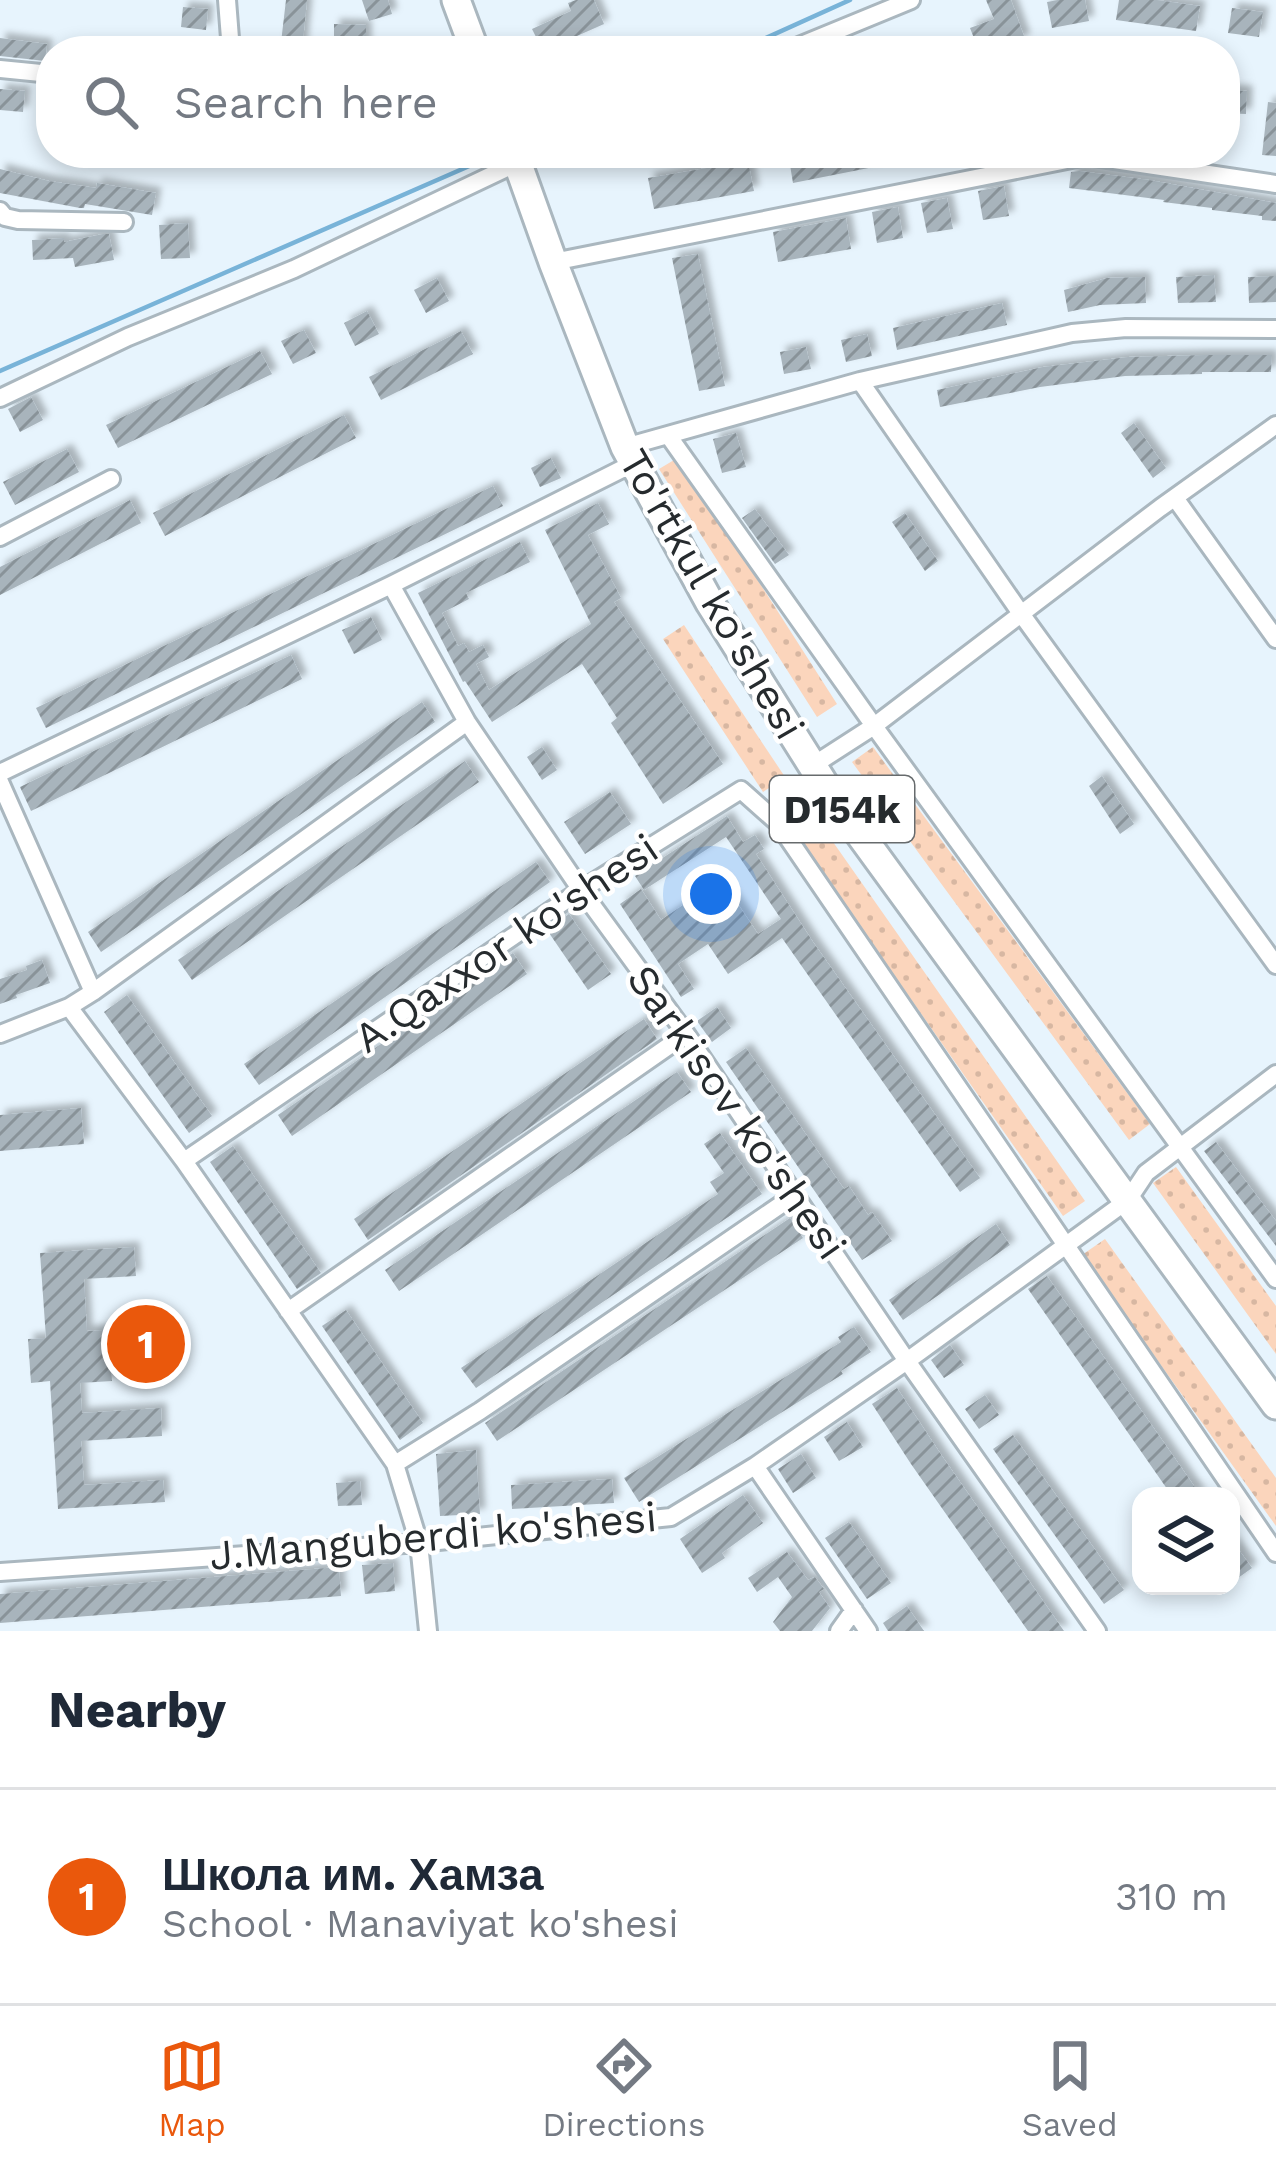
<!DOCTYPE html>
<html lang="en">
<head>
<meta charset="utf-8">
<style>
	:root { --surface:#fff; --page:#f6f6f7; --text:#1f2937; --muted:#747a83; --line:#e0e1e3; --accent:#ea580c }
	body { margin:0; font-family:"Work Sans",sans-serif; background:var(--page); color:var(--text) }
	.controls { position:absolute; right:36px; bottom:36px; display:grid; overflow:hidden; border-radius:24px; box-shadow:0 6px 18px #0003 }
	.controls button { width:108px; height:108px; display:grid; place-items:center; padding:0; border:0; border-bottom:3px solid var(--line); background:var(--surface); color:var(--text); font:60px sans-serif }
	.you { position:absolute; left:711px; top:894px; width:42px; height:42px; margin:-30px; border:9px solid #fff; border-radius:50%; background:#1a73e8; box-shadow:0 0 0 18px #1a73e833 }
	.badge { display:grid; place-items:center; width:78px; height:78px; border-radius:50%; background:var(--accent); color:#fff; font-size:39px; font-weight:700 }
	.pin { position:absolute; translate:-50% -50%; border:6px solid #fff; box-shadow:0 3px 12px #0006 }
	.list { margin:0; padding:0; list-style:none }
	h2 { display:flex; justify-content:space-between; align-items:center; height:156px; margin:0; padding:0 48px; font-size:51px }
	h2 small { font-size:39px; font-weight:400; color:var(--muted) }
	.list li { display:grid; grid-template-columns:78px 1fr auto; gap:36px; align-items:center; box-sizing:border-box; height:216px; padding:0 48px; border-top:3px solid var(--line) }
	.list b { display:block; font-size:45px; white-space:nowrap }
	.list p { margin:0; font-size:39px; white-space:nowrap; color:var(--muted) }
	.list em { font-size:39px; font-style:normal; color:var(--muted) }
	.icon { flex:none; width:66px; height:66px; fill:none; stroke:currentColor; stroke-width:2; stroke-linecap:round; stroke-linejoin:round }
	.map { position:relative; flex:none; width:1276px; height:1631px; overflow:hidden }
	.search { position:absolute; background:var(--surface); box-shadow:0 6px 18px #0003; left:36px; right:36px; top:36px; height:132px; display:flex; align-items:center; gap:30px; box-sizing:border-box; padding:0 42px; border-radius:48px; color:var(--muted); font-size:45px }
	.sheet { height:372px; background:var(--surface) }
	nav { display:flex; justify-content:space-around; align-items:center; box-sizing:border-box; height:168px; border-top:3px solid var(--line); background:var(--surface); font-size:33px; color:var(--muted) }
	nav a { display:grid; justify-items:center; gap:6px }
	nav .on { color:var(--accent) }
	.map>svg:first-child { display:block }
	.grass { fill:url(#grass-dots) }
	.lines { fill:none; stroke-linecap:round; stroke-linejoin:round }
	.stream { stroke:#78b3d8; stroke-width:4.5 }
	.building { fill:url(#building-hatch); filter:url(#shadow) }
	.street-casing { stroke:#aab7bf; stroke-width:22 }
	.primary-casing { stroke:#aab7bf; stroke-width:33 }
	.street { stroke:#fff; stroke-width:16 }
	.primary { stroke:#fff; stroke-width:27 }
	.labels { text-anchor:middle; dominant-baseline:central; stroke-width:9; stroke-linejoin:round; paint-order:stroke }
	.shield { fill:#fff; stroke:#676b6d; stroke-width:3 }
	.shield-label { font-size:39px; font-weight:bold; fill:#262b2e }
	.street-label { font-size:42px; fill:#262b2e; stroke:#fff }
</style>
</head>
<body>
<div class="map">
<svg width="1276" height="1631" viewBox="0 0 1276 1631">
	<defs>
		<pattern id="grass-dots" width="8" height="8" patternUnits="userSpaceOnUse" patternTransform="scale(3)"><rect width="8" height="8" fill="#fbd5bc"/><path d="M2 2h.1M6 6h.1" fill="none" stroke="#d7b7a2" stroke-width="1.8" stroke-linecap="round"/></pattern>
		<pattern id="building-hatch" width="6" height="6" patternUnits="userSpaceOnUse" patternTransform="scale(3)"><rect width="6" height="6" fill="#a8b4bc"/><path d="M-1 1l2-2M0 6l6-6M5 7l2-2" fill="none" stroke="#899399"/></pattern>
		<filter id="shadow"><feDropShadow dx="5.5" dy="-5.5" stdDeviation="3" flood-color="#0004"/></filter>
	</defs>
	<rect width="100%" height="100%" fill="#e7f4fd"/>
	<path class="grass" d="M679,457L837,704L817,717L659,469Z
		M684,625L785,777L763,792L663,639Z
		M873,747L1150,1124L1129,1140L852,762Z
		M819,822L1085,1201L1063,1216L797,837Z
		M1176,1167L1276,1306V1354L1153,1183Z
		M1105,1239L1276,1478V1526L1082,1255Z"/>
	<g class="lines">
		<path class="stream" d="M737,51L850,0
			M0,371L499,153"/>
	</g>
	<path class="building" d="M286,0H307L302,51H280Z
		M362,0H388L392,14L369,21Z
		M576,0H594L604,24L543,51L532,29L571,11L568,3Z
		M986,0H1011L1025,39L993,51H979L970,28L994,19Z
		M1058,0H1085L1089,21L1052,28L1047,2Z
		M1119,0H1157L1200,6L1196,31L1116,20Z
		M183,7L208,9L206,30L181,27Z
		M1232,8L1263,12L1259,37L1228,33Z
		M334,24L366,25V51H334Z
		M0,38L47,44L45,61L0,56Z
		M0,89L25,91L23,112L0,110Z
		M1225,90L1247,91L1246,114L1225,113Z
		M1268,102L1276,103V156L1262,155Z
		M788,153H908L909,160L793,183Z
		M748,161L754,191L654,209L648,178Z
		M0,169L49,181L96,188L97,183L156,193L152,215L85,204L84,208H80L0,193Z
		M1079,171L1149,180L1276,203V221L1262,220V216L1212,210V208L1163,202L1164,200L1069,188L1071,172Z
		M1004,186L1009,216L983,220L978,191Z
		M947,198L953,229L927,233L921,203Z
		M898,207L903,238L877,243L872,212Z
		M846,218L851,249L778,262L773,232Z
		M188,223L190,258L161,259L159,225Z
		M103,234H109L114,260L75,267L73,258L33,260L32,240L64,238V242Z
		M698,254L725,386L699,391L672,258Z
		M1214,275L1216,302L1178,303L1176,277Z
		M1276,276V302L1249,303L1248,277Z
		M1145,277L1146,303L1100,305L1068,312L1064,290L1107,278Z
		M437,278L449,301L426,313L414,290Z
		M1002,303L1007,325L897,350L893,328Z
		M367,311L379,334L355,346L344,323Z
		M304,330L316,353L293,364L281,341Z
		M461,331L473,354L381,400L369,377Z
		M867,334L872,356L846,362L841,340Z
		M806,347L811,369L784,374L780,352Z
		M260,351L272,374L118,448L106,425Z
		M1205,355H1272L1271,372H1202V374L1125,376L1040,387L940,407L937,390L1043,367L1128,357Z
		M31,397L43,420L20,432L8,409Z
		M344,415L356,438L165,536L153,513Z
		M1134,423L1166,468L1153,478L1121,433Z
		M736,433L746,467L722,473L713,439Z
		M67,449L79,472L15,505L3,482Z
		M551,458L561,478L540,487L531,468Z
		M493,486L503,506L46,728L36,708Z
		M130,500L141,523L0,595V567Z
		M598,503L609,524L588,535L621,598L614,602L723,764L663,804L611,723L617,718L582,664L492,722L465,681L463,682L418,593L520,542L530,562L466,593L469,599L442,613L458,646L464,643L469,652L483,645L489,657L476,664L489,690L591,624L545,530Z
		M755,509L789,555L775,564L742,518Z
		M905,513L938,561L925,571L892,522Z
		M371,617L382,640L354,654L342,630Z
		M291,655L302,679L31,811L20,787Z
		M422,702L435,722L101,952L88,932Z
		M542,747L557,770L542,780L527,757Z
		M465,761L479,782L192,980L178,960Z
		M1102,776L1134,824L1120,834L1089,786Z
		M610,792L631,824L585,854L564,822Z
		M727,816L743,842L755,835L764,849L756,854L813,942L980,1178L960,1192L782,938L728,974L708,944L678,964L694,989L681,997L620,904L641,889L661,920L721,879L758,934L781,919L726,837L644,890L635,876Z
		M536,862L550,882L259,1085L244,1064Z
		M569,914L611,974L588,990L547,930Z
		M513,953L527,974L292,1136L278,1115Z
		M42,960L50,983L16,995L17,998L0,1004V979L27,970L26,966Z
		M127,995L212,1116L189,1133L104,1012Z
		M717,1007L731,1028L712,1042L697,1021Z
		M644,1019L657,1039L368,1240L354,1219Z
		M746,1048L844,1189L849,1186L868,1215L872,1212L892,1241L862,1260L726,1062Z
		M677,1072L691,1092L399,1291L385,1270Z
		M81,1108L84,1144L0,1151V1115Z
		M720,1133L762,1194L476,1388L461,1368L718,1194L710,1182L724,1173L704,1144Z
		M1216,1142L1276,1221V1246L1204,1151Z
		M233,1146L321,1273L297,1289L210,1162Z
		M790,1218L803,1238L497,1441L485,1423Z
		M996,1224L1010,1245L903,1320L889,1300Z
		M134,1247L136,1276L84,1279L87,1331L108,1330L112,1381L80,1383L82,1413L161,1408L162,1436L81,1441L84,1485L163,1480L165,1502L58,1509L50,1381L31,1383L28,1339L46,1338L40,1253Z
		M1047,1276L1174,1457L1201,1496H1172L1028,1289Z
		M346,1310L423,1423L400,1440L322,1326Z
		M854,1327L871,1352L841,1371L843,1374L639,1502L624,1478L841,1342L838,1337Z
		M950,1345L964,1365L944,1378L931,1360Z
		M897,1388L942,1456L1064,1631H1028L911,1464L872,1404Z
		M985,1395L999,1415L979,1429L965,1409Z
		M847,1422L863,1447L839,1461L824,1437Z
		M1013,1435L1124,1590L1104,1604L993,1449Z
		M476,1450L480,1514L440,1516L436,1454Z
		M801,1454L816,1478L793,1493L778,1469Z
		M612,1479L614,1503L512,1509L511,1485Z
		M360,1481L362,1505L338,1506L336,1483Z
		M743,1495L763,1523L722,1553L725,1558L702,1573L680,1539Z
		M849,1522L891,1583L867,1599L825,1538Z
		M1231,1539L1252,1568L1231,1583Z
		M787,1552L808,1580L815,1577L824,1589L819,1592L830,1608L812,1631H780L773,1622L792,1597L778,1577L757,1592L748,1578Z
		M393,1563L395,1591L365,1594L362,1565Z
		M339,1567L341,1596L0,1623V1594Z
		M907,1606L924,1631H888L883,1623Z"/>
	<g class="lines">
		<defs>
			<path id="street" d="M227,0L231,51
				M787,51L911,0
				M0,69L51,74
				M0,211L5,217L18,220L124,222
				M553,262L1087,156L1276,184
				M860,381L1022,615L1276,965
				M0,398L128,337L294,269L538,153
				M668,435L874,726L1276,1279
				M625,447L860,381L1072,333L1126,328L1276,329
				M1175,498L1276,639
				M0,537L111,479
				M391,585L467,722L581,890L686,1034L907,1361L1097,1631
				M812,766L874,726L1160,508L1276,425
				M0,773L391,585L632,464
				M0,782L93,992
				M777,822L1276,1553
				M69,1007L184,1161L395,1464L419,1543L428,1631
				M0,1034L69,1007L93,992L467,722
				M184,1161L581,890L741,790L777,822L829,792
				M288,1311L686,1034
				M395,1464L480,1411L795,1195
				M755,1466L868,1631
				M0,1572L419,1543L671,1517L755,1466L907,1361L1128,1200L1146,1173L1276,1074
				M839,1631L854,1610"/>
			<path id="primary" d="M456,0L475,51
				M514,153L553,262L625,447L710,603L829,792L1276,1405"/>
		</defs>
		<use href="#street" class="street-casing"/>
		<use href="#primary" class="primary-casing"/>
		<use href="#street" class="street"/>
		<use href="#primary" class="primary"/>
	</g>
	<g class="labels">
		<rect class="shield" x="770" y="776" width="144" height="66" rx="9"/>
		<g class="shield-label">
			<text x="842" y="809">D154k</text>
		</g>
		<g class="street-label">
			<text transform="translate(712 594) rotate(60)">To'rtkul ko'shesi</text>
			<text transform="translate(506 943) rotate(-34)">A.Qaxxor ko'shesi</text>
			<text transform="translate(737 1112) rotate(55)">Sarkisov ko'shesi</text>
			<text transform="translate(433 1536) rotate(-5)">J.Manguberdi ko'shesi</text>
		</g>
	</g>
</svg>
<div class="controls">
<button><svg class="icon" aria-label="layers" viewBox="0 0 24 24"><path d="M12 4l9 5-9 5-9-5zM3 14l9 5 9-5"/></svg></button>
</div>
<div class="you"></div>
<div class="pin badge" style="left:146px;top:1344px">1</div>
<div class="search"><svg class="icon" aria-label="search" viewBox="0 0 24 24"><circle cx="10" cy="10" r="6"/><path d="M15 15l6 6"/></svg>Search here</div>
</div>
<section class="sheet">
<h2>Nearby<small></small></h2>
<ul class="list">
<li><span class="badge">1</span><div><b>Школа им. Хамза</b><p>School · Manaviyat ko'shesi</p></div><em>310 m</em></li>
</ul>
</section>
<nav>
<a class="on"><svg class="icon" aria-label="map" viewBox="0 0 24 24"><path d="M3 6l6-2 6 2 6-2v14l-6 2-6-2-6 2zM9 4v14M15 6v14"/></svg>Map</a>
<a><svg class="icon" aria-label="directions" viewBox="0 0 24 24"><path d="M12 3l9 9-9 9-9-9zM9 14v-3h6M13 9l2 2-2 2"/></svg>Directions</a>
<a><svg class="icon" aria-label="saved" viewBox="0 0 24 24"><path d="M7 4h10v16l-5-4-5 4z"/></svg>Saved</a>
</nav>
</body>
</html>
